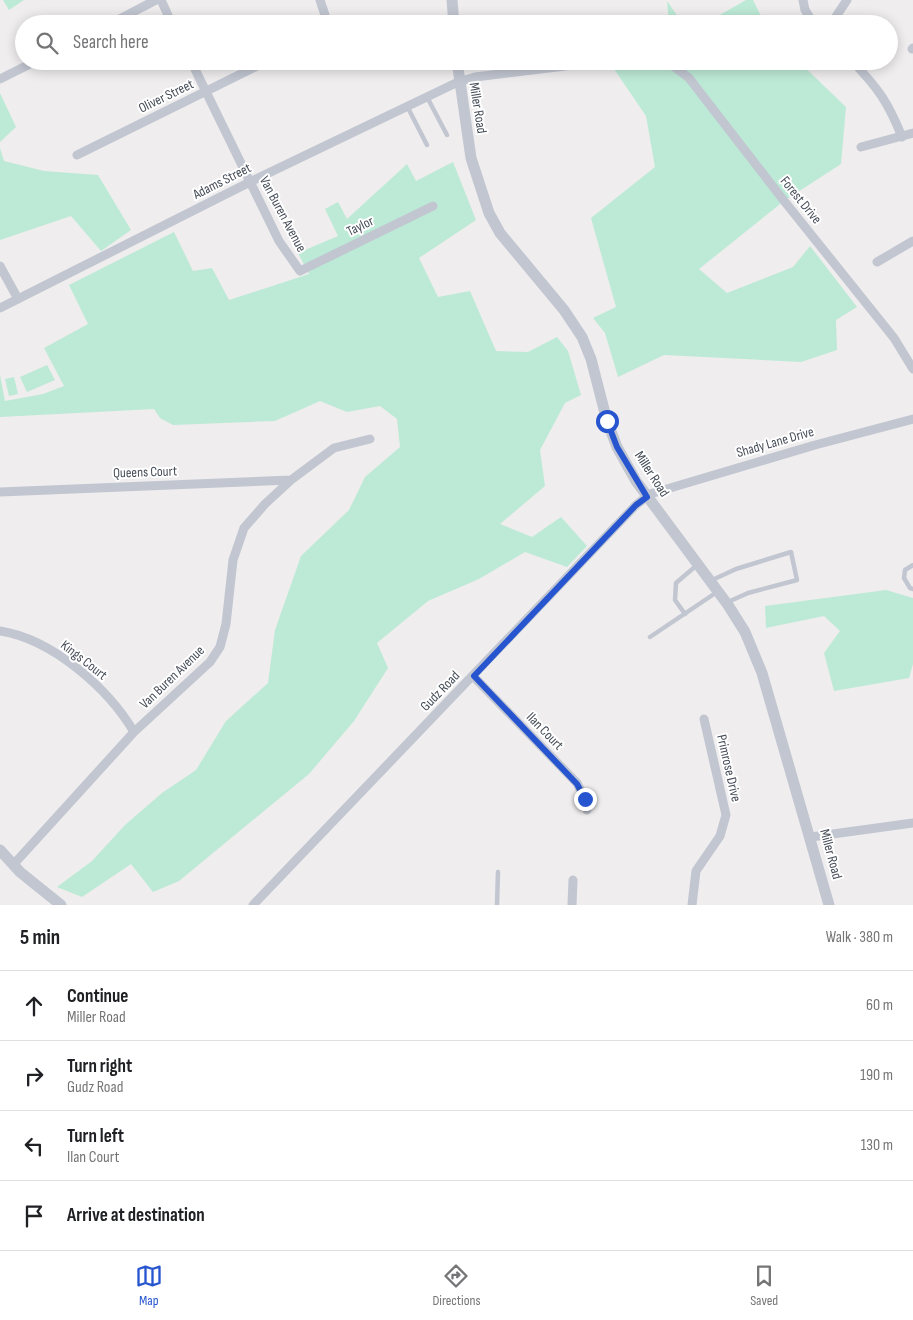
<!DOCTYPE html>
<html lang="en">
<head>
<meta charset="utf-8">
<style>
	:root { --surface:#fff; --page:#f2f2f2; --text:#202124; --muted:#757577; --line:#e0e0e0; --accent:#2755cf }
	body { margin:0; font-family:"Sofia Sans Condensed",sans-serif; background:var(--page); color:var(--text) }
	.stop { position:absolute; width:15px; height:15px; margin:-11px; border:4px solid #2755cf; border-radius:50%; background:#fff }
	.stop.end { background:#2755cf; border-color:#fff; box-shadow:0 1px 5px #0008 }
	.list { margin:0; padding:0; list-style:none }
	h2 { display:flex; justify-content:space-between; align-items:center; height:65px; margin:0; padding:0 20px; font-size:21px }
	h2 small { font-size:16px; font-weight:400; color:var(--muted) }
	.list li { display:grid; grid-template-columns:32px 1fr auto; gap:15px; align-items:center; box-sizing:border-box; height:70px; padding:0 20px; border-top:1px solid var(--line) }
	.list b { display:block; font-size:19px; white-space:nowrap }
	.list p { margin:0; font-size:16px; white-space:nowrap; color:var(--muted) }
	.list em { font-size:16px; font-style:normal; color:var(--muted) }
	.icon { flex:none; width:28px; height:28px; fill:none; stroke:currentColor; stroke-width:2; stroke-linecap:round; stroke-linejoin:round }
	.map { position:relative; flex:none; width:913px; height:905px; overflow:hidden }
	.search { position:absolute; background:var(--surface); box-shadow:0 2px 12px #0003; left:15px; right:15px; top:15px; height:55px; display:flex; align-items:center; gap:12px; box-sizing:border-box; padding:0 18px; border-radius:28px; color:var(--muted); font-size:19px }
	.sheet { height:345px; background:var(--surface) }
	nav { display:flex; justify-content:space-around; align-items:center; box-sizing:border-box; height:70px; border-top:1px solid var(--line); background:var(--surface); font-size:14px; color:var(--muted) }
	nav a { display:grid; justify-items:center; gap:2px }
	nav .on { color:var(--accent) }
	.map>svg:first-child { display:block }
	.green { fill:#bdead6 }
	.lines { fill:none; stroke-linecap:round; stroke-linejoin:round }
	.service { stroke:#c1c6d1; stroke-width:4.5 }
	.minor { stroke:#c1c6d1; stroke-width:9 }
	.tertiary { stroke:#c1c6d1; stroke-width:11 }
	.route { stroke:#2755cf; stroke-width:6 }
	.labels { text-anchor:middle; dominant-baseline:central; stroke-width:4; stroke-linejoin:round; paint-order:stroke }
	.street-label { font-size:14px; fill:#464d58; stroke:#fff }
</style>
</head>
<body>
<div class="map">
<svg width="913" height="905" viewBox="0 0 913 905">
	<rect width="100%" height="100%" fill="#efeded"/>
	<path class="green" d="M3,0H24L9,10Z
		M746,0H753L765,24H704Z
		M667,1L683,24H669Z
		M671,61H798L846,107L841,164L784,201L699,269L727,293L793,267L810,246L857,307L836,320L837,350L801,362L664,355L618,377L605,333L593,318L616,307L591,218L655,167L646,116L610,63L671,69Z
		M0,93L16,127L0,142Z
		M0,148L4,161L44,171L98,175L131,230L101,251L71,216L0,240Z
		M453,162L476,220L419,258L438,297L470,291L496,351L528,352L557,337L568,351L581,395L565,403L540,450L545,486L500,524L532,537L561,517L587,546L567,567L525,552L479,579L428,601L377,643L388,668L354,721L309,774L179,881L153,892L131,864L82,897L57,887L92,861L125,825L162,793L196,770L226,721L268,683L275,630L301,556L349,510L365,477L400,447L397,419L380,406L347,412L320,401L275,421L173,425L160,418L154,409L0,417V375L5,401L43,394L64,386L44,348L88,324L69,285L174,232L193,271L212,268L229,300L309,274L298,253L338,236L325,209L338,202L347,219L407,164L416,181Z
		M47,365L55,380L27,392L20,377Z
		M14,377L18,394L9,396L5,379Z
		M886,590L913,598V664L909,678L834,691L824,653L840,631L824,616L766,628L765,606Z"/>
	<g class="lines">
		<path class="service" d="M427,97L447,135
			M407,106L427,145
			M913,565L905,570L904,578L910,588L913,589
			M710,581L736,569L791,552L797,580L748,593L728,602
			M685,614L675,600L676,583L697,565
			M650,637L717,592
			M497,905L498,872"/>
		<path class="minor" d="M161,0L172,24
			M320,0L328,24
			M803,0L805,10L814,24
			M110,24L156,0
			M831,24L847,0
			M912,49L913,48
			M191,61L279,241L300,271L433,206
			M657,61L673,66L689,78L781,197L894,338L913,369
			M852,61C878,88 888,102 902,137
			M0,79L36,61
			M861,147L913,133
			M77,155L267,61
			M877,262L913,241
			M0,266L18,299
			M0,308L250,182L458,82L475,77L606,61
			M0,492L291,480
			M0,631C52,639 108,688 134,732
			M473,676L577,783L585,799L587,810
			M811,837L913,823
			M13,865L134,732L210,662L220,647L226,624L233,560L244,528L265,504L291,480L334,448L370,439
			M253,905L636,505L650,494L815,445L913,419
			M572,905L573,880
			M692,905L696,871L720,836L726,815L704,719"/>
		<path class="tertiary" d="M452,0L454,24
			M457,61L471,158L489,213L500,233L564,310L582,337L591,359L607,421L617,447L636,481L728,605L745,632L762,673L829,905
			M0,850L20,872L61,905"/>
	</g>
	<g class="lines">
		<path class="route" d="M585,799L577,784L474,676L636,505L647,497L617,447L607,421"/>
	</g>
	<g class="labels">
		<g class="street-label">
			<text transform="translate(166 96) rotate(-26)">Oliver Street</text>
			<text transform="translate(478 108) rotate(81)">Miller Road</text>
			<text transform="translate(222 181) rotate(-27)">Adams Street</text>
			<text transform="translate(801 200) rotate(51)">Forest Drive</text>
			<text transform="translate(283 214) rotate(62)">Van Buren Avenue</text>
			<text transform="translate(360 226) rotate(-26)">Taylor</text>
			<text transform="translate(775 442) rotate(-16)">Shady Lane Drive</text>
			<text transform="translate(145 472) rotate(-2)">Queens Court</text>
			<text transform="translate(652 474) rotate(57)">Miller Road</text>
			<text transform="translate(84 660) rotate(38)">Kings Court</text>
			<text transform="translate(172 677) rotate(-44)">Van Buren Avenue</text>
			<text transform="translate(440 691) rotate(-46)">Gudz Road</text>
			<text transform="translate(545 731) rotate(46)">Ilan Court</text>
			<text transform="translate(729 768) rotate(77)">Primrose Drive</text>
			<text transform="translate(831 854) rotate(75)">Miller Road</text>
		</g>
	</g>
</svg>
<div class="stop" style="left:607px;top:421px"></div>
<div class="stop end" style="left:585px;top:799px"></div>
<div class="search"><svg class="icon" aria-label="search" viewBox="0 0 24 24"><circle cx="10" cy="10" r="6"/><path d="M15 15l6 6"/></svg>Search here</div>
</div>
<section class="sheet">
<h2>5 min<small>Walk · 380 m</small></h2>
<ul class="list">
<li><svg class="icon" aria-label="ahead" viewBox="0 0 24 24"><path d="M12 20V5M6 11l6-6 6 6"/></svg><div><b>Continue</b><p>Miller Road</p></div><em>60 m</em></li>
<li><svg class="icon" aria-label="right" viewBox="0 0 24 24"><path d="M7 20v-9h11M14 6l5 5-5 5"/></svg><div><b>Turn right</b><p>Gudz Road</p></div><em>190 m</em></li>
<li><svg class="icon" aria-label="left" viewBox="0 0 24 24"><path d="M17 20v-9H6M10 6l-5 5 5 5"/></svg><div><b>Turn left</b><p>Ilan Court</p></div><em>130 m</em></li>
<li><svg class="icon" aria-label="arrive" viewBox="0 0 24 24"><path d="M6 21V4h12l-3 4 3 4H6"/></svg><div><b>Arrive at destination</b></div></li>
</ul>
</section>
<nav>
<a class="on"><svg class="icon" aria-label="map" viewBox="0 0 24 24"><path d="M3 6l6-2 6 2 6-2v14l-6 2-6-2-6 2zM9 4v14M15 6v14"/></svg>Map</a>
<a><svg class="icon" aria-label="directions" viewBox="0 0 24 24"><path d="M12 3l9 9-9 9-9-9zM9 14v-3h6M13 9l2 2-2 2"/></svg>Directions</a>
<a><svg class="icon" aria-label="saved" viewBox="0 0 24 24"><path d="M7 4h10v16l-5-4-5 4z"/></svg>Saved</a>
</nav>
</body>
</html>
